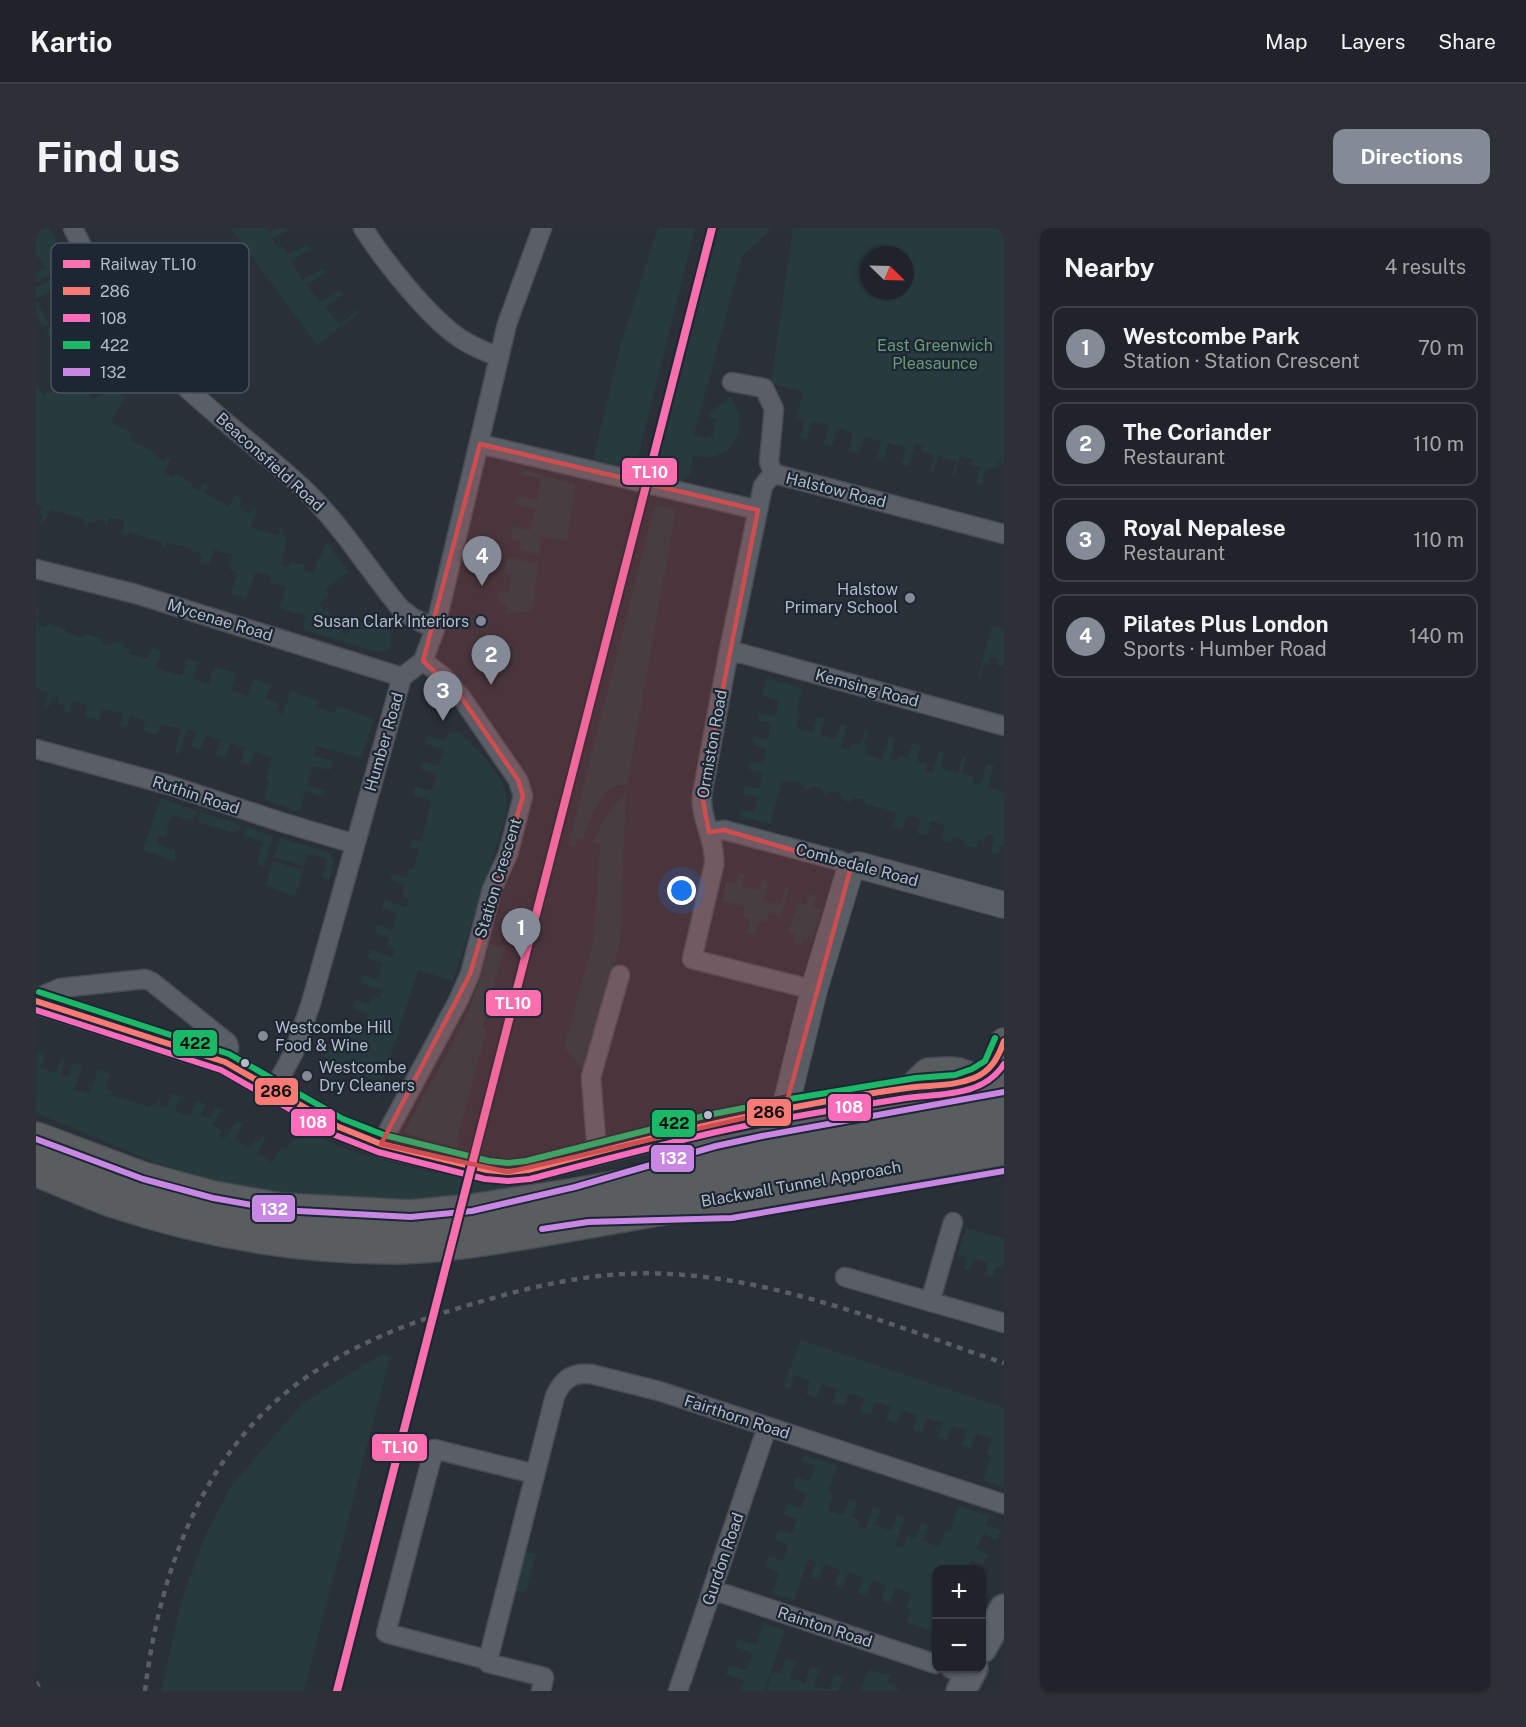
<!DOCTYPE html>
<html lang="en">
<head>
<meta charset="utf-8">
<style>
	:root { --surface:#20242a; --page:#2d3036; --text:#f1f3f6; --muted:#a2a4a8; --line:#3d4147; --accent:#848b96 }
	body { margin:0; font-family:"Public Sans",sans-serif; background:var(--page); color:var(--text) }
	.controls { position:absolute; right:18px; bottom:18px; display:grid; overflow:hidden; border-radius:12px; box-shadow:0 2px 4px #0004 }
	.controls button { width:54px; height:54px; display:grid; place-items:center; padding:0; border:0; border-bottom:2px solid var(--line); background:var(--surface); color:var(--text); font:30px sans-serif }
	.compass { position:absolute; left:824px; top:18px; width:54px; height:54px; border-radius:50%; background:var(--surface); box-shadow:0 2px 4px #0004; rotate:113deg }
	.you { position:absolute; left:646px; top:663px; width:21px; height:21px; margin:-15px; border:4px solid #fff; border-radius:50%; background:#1a73e8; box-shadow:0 0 0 9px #1a73e833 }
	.badge { display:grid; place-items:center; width:39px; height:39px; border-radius:50%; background:var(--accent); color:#fff; font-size:20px; font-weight:700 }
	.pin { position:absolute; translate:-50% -50px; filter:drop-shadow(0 2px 3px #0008) }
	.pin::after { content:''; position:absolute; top:32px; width:21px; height:18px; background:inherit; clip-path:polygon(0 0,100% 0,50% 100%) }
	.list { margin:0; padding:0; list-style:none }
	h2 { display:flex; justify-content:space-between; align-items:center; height:78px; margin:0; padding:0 24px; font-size:26px }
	h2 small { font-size:20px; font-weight:400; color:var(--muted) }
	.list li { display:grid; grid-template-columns:39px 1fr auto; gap:18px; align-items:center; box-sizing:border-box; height:84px; margin:0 12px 12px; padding:0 12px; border:2px solid var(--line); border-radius:12px }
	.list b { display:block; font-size:22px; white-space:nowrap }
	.list p { margin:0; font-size:20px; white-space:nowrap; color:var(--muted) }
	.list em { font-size:20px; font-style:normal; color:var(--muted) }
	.map { position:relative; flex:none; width:968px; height:1463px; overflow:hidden; border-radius:12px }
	header { display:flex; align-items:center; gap:36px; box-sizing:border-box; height:84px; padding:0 30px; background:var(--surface); border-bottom:2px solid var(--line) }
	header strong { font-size:28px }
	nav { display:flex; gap:33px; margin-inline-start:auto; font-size:21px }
	.intro { display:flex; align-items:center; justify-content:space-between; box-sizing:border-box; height:144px; padding:0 36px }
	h1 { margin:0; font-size:42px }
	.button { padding:15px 27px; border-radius:12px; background:var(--accent); color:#fff; font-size:21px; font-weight:700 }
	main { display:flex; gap:36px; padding:0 36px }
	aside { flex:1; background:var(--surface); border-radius:12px; box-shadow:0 2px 4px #0004 }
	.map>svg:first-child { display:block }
	.green { fill:#273a3e; fill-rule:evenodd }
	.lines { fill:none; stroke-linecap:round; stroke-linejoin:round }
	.street-casing { stroke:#484c53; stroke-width:21 }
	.secondary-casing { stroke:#484c53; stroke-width:28 }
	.primary-casing { stroke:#484c55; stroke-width:32 }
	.highway-casing { stroke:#474c53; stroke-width:36 }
	.street { stroke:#5a5e66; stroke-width:18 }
	.secondary { stroke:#595d64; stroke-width:26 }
	.primary { stroke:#5c6168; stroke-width:28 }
	.highway { stroke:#5a5d60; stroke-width:33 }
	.rail { stroke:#595d64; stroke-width:4.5; stroke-dasharray:6 6; stroke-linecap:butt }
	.bus-1-casing { stroke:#1d2633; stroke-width:10 }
	.bus-2-casing { stroke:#1d2633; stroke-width:10 }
	.bus-3-casing { stroke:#1d2633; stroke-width:10 }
	.bus-4-casing { stroke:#1d2633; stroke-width:10 }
	.bus-1 { stroke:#fc7a76; stroke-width:6 }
	.bus-2 { stroke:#fb6dba; stroke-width:6 }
	.bus-3 { stroke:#1ab867; stroke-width:6 }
	.bus-4 { stroke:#c787e3; stroke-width:6 }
	.rail-1-casing { stroke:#1d2633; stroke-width:12 }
	.rail-1 { stroke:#fa70ae; stroke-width:8 }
	.marked { fill:#ce4d50; fill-opacity:0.2; stroke:#ce4d50; stroke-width:4.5; stroke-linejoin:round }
	.poi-dot { fill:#848b96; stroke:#1d2633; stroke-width:2 }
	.bus-dot { fill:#b4bcc9; stroke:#1d2633; stroke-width:2 }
	.labels { text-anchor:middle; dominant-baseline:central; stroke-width:4.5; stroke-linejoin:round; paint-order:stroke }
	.park-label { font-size:16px; fill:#6b9a76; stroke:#1d2633 }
	.street-label { font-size:16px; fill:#b4bcc9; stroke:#1d2633 }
	.poi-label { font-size:16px; fill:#b4bcc9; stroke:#1d2633; text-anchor:end }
	.key { fill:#1d2633; stroke:#4a5360; stroke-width:1.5 }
	.key-label { font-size:16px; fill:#b4bcc9 }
	.line-badge { stroke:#1d2633; stroke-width:2 }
	.badge-label { font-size:16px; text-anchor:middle; font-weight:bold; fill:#fff }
	.pale-badge-label { font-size:16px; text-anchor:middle; font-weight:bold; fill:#111 }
</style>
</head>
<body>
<header>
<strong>Kartio</strong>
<nav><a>Map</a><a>Layers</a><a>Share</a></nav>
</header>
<div class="intro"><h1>Find us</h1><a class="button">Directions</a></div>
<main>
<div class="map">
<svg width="968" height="1463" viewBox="0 0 968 1463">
	<rect width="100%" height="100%" fill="#2a3038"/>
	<path class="green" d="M0,0H14L32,36L0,55V46L9,40L0,26Z
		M195,0H231L233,4L242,0H255L236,11L242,20L246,18L252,27L271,17L274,21L255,33L267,52L287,40L290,44L271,57L284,75L303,62L306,66L290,80L304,97L322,82L324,84L281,117Z
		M622,0H659L599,242L557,231L585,115Z
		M683,0H736L706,28L658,207L672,211L673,209H676L680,191L672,189L673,185L695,169L704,189L702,208L691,222L675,230L657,228L654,248L648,249L647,253L618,246Z
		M757,0H968V236L962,234L960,240L954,239L953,241H950L946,257L940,256L944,239L935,237L936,231L924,228L918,250L916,249L920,233L902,228L897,245L894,244L898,227L886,224L887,218L879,216L873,238L866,237L870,220L852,215L848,232L841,230L845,213L828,209L823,225L813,223L817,205L801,200L796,218L788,216L793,199L787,195L786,196L776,194L771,212L764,210L769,192L760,190L767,164L735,155ZM833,27H869V63H833Z
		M34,40L53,75L34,85L20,60L0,71V60Z
		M0,72L13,96L7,100L0,86Z
		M15,100L41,143L33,147L10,103Z
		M87,122L104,141L75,194L97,206L94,212L121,226L120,230L128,234L131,228L135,230L128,245L137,249L139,246L157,256L155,259L163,263L168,256L172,258L168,264L192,279L200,267L206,273L203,279L213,286L217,280L221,282L214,299L242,308L245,300L248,301L247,308L251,310L245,337L253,339L254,334L269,337L268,343L278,346L283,329L285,330L290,313L312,344L289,361L293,367L283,375L288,382L290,380L300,394L298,396L302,402L305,400L309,406L341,383C350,396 361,406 353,422L342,424L267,402L270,388L244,380L250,359L234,354L235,348L220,344L210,370L195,365L201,347L199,343L193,341L196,327L178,322L173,336L166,335L165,338L163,337L166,329L163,328L164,325L156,323L155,320L130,315L128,319L125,318L126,314L92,304L90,308L86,306L88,295L87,292L73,290L71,298H69L70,294L61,291L60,295L53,293L52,297L47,296L48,291L15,282L6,297L4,295L8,287L3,285L6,279L0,276V156L7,167L43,146L57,171L77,160L64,135Z
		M487,242L539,256L531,313L505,309L497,383L470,386V376L462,375L464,363L472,364L476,347L468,345L471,329L501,335L503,327L484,322L485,314L475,311L477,303L474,302L475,298L494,302L499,281L479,276L481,268L501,272L505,251L486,247Z
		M619,277L640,281L591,558C565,550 556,592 547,611L542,610L539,620L532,618Z
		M0,380L4,381L0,392L3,393L2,397L10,399L11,395L30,401L29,404L47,410L49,406L67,411L66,415L74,418L78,413L88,416L87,420L92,421L95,418L93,426L109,430L111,431L116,420L125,423L120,440L146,448L152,431L162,434L157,451L173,456L178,439L200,445L195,463L212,468L217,451L235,457L230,471L243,476L240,484L247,486L255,463L282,473L280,480L298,485L301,478L338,491L325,530L280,518L278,528L297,533L294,542L276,538L271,558L289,563L288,568L269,563L264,584L227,571L233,553L230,552L236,529L219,524L214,538L205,535L209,520L195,515L189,530L180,527L185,512L170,507L165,522L155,519L160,504L152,501L143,526L139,525L145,501L124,496L121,507L107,503L109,492L94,488L91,499L85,498L87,486L66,481L63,492L49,489L52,477L37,473L34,485L27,483L29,478L22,476L23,470L16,468L13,479L8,478L12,464L0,460Z
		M956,398L968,401V439L961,437L963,431L955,429L953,436L948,435L945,446L950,449L943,447Z
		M730,450L766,460L761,483L763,485L760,500L777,504L781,489L788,491L784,506L800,511L805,496L811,498L805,520L814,523L816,515L825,517L829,502L832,503L828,517L831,518L829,527L846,532L853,509L859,511L854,530L856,533L862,532L863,528L872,531L876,515L885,518L881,533L891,536L889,544L896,545L903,523L909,525L905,540L922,545L927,529L930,530L926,545L938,549L937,555L944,557L951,536L958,538L952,559L968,565V619L964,618L962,626L955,625L958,607L951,605L948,614L942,612L940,620L928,617L929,613L917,609L915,614L905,611L909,597L895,593L891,607L881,605L885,591L871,587L866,601L857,598L861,584L829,576V572L820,570L813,574L807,572L803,565L795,563L788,567L785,560L777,558L770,563L766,555L755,553L746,554L734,596L704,588L705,582L718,584L721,569L707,566L709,558L723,561L726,544L712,541L714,533L728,535L730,520L717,517L718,509L732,512L735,495L722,493L723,485L740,488L743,472L726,468Z
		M421,503C439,519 469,547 471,572C471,578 469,585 469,591L417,753L382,742L341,871L339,870L342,862L339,861L342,854L327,847L320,861L313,858L320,843L304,836L297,850L291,846L295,838L290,835L292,830L287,828L290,820L303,824L312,798L327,802L332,785L317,780L320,772L334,776L337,768L344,770L346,762L324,755L327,747L342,751L346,735L332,730L334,722L356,729L359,721L351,718L354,710L339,706L341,697L356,702L361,685L346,681L348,672L370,679L373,671L366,668L369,656L354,651L356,646L371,650L373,642H377L383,622L374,619L376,612L385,614L396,573L377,567L379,559L396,563L401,546L384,541L386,533L403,538L408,521L390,516L392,508L409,513L412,504L418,506Z
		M590,563L584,715L547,841L528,820L557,714L564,616L557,614L568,591Z
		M125,570L161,583L159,590L156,589L155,592L136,587L129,609L123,608L121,616L139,622V633L107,622Z
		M164,584L205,597L204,603L201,602L200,605L164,595V591H162Z
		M209,599L237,608L228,638L221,636L227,614L208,608Z
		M244,610L293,624L298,634L293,652L286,650L291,631L271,626L268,638L238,629Z
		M237,633L267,642L259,669L230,657Z
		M703,645L709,647L706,658L722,662L726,651L733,654L727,672L735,675L736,673L745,676L750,659L753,660L745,688L733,685L730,695L723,694L719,707L711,706L714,691L707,689L709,679L686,673L690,653L699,656Z
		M773,666L780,668L777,679L785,681L776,712L768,710L765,718L758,716L760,707L752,705L762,674L770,677Z
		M453,716L468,720L447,800L451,801L421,911L423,914L421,922L368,904C399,846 442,781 453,716Z
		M1,823L9,826L4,840L20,845L25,831L29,832L25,847L32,849L37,835L46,837L38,862L54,866L62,842L74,846L70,861L75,863V867L114,879L115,876L120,877L126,863L123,878L131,880L135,866L144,868L139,883L155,888L160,873L169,876L165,888L175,891L179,879L186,882L177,897L186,903L184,908L189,910L201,892L207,896L199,911L214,920L219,912L222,914L226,908L230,910L221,925L236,934L245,919L250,922L258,909L262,911L267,902C333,935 399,947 472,954L473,960L446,968L362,975L274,970L195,958L118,934L0,885Z
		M930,1000L968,1010V1040L960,1038L957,1049L950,1047L952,1035L937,1031L934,1043L928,1041L931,1029L922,1027Z
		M764,1112L968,1180V1260L947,1252L955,1227L951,1226L956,1210L940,1205L935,1220L926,1217L930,1202L916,1198L911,1212L902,1210L907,1195L891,1190L886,1204L877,1201L881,1187L866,1182L861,1196L850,1192L855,1179L839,1174L835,1187L824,1184L828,1170L813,1165L808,1178L797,1175L801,1161L786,1156L781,1169L770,1166L774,1152L758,1147L754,1161L748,1159Z
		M346,1126L354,1129L268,1463H125L145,1375L167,1313L195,1258L267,1175Z
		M768,1227L801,1238L792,1264L797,1266L792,1282L808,1287L813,1271L821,1274L816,1289L824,1292L822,1299L829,1302L837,1279L844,1282L839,1297L856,1303L861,1287L868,1290L859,1318L867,1320L871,1308L880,1311L885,1295L892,1297L887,1313L904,1319L909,1303L914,1304L922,1278L954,1288L950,1297L965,1302L960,1312L948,1306L940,1320L952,1327L947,1337L935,1331L930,1341L900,1342V1391L899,1390L896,1398L900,1400V1404L871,1394L875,1382L870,1380L875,1365L859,1360L854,1375L846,1372L850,1357L836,1352L831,1367L822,1365L827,1349L812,1344L807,1360L799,1357L804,1342L788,1336L783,1352L775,1349L780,1334L772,1331L758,1372L736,1365L743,1344L729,1339L733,1328L747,1333L752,1317L739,1312L742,1302L756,1306L761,1291L748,1286L751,1275L765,1280L770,1265L757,1260L760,1249L774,1253L779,1238L766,1233Z
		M483,1322L500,1326L490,1365L473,1361Z
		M728,1395L748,1403L728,1463H704L708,1452L690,1446L693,1437L711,1443L717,1425L699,1419L702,1411L720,1417Z
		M750,1431L759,1434L754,1450L769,1455L775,1439L783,1442L778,1458L793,1462L799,1447L807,1450L802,1463H730L736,1444L745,1446Z
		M833,1442L855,1447L851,1454L865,1463H824Z"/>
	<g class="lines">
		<defs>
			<path id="street" d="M37,0C62,53 92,101 133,143C176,187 227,222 271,264C307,299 333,343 365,381L377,390L399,401
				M327,0C348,33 393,90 425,111C437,119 450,124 463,129
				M696,154L728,160L738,181L733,234L738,247
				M444,216L722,282
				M0,341L100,366L366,449
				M693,422L968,498
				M0,521L133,557L245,594L319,616
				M673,604L688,602L805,633L815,639
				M778,762L656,731L678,637C680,612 664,592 666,567L693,422L727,258C731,252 735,247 743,247L968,306
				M3,774L8,767L24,760L109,751L116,754L192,815L193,820L189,834
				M238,861L258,824L275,775L366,449L387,433L399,401L471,96L506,0
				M345,916L422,773L434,746L456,661L472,626L487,568L482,552L425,469L408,449L387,433
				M561,924L555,849L584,747
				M809,1049L968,1095
				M894,1074L917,994
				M499,1246L398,1221L350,1405L452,1432L519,1168C527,1151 536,1144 555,1146L623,1163L968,1276
				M677,1362L900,1436
				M452,1432V1435L508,1449L505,1463
				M914,1440L932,1450
				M642,1463L731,1199"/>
			<path id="secondary" d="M0,773L189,834L303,899L345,916L451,942L472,944L492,942L674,896L749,881L881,859C903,860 940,855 955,839C962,831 965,822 968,813
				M749,881L778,762L815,639L822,637L968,677"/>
			<path id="primary" d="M946,1420L968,1381
				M925,1463L937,1440"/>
			<path id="highway" d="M881,859L893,847L913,846L922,847L965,862
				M0,911L107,951L177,970L244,982L375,989L436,983L540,967L968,891
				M635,931L726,908L968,864
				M0,941C25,951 51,963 76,972C169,1003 266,1020 364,1019C406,1018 449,1011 491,1004L968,920"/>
		</defs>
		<use href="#street" class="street-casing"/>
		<use href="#secondary" class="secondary-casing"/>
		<use href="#primary" class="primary-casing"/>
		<use href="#highway" class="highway-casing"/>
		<use href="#street" class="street"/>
		<use href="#secondary" class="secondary"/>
		<use href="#primary" class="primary"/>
		<use href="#highway" class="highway"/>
		<path class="rail" d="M0,1454L5,1463
			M109,1463C123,1346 166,1224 265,1153C316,1116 379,1092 440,1075C503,1056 568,1042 634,1046C745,1051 863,1100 968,1135"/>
		<defs>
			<path id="bus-1" d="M0,773L189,834L303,899L345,916L451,942L472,944L492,942C577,920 662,897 749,881C792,873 836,864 879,859C899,857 918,858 938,850C955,843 962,830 968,813"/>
			<path id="bus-2" d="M0,782L185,842L299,907L342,924L449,951L472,953L494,951C555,935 615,919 676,905C738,891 801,881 864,871C899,865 946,871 968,836"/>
			<path id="bus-3" d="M3,764L193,826L307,891L348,907L453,933L472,935L490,933L672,887L748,872L880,850L919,847L936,841L949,833L959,810"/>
			<path id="bus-4" d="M0,911L107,951L177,970L244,982L375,989L436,983L539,959L680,918L726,908L968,864
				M506,1001L552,994L696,990L968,943"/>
		</defs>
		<use href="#bus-1" class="bus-1-casing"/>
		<use href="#bus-2" class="bus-2-casing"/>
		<use href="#bus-3" class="bus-3-casing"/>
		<use href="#bus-4" class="bus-4-casing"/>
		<use href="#bus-1" class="bus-1"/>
		<use href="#bus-2" class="bus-2"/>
		<use href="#bus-3" class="bus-3"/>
		<use href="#bus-4" class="bus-4"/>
		<defs>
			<path id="rail-1" d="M301,1463L676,0"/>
		</defs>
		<use href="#rail-1" class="rail-1-casing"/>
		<use href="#rail-1" class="rail-1"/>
	</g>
	<path class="marked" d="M444,216L722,282L666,567L673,604L688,602L815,639L749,881L472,944L345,916L434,746L487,568L482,552L425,469L387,433Z"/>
	<g class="poi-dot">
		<circle cx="874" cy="370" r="6"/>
		<circle cx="445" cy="393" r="6"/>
		<circle cx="227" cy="808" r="6"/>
		<circle cx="271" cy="848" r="6"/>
	</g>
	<g class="bus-dot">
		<circle cx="209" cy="835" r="5"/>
		<circle cx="672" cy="887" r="5"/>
	</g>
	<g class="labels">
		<g class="park-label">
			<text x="899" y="117">East Greenwich<tspan x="899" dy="18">Pleasaunce</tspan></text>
		</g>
		<g class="street-label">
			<text transform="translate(234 234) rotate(42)">Beaconsfield Road</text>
			<text transform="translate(800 262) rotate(14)">Halstow Road</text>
			<text transform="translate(184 392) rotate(17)">Mycenae Road</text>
			<text transform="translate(831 460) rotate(15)">Kemsing Road</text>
			<text transform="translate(348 514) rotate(-74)">Humber Road</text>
			<text transform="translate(676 516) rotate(-80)">Ormiston Road</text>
			<text transform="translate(160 567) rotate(18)">Ruthin Road</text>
			<text transform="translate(821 637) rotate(15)">Combedale Road</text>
			<text transform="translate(462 650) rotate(-73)">Station Crescent</text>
			<text transform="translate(765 956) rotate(-10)">Blackwall Tunnel Approach</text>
			<text transform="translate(701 1189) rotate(18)">Fairthorn Road</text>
			<text transform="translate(687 1331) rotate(-71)">Gurdon Road</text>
			<text transform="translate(789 1399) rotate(18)">Rainton Road</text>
		</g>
		<g class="poi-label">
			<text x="862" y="361">Halstow<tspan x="862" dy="18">Primary School</tspan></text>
			<text x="433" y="393">Susan Clark Interiors</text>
			<text x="239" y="799" text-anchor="start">Westcombe Hill<tspan x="239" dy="18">Food &amp; Wine</tspan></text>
			<text x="283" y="839" text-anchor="start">Westcombe<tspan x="283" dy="18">Dry Cleaners</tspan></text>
		</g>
	</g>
	<rect x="15" y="15" width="198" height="150" rx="9" class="key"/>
	<rect x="27" y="32" width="27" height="8" fill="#fa70ae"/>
	<rect x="27" y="59" width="27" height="8" fill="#fc7a76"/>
	<rect x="27" y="86" width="27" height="8" fill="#fb6dba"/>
	<rect x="27" y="113" width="27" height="8" fill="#1ab867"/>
	<rect x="27" y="140" width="27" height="8" fill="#c787e3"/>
	<g class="key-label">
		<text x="64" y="42">Railway TL10</text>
		<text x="64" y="69">286</text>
		<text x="64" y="96">108</text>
		<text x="64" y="123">422</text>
		<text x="64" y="150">132</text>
	</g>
	<g class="line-badge">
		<rect x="585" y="229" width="57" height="29" rx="6" fill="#fa70ae"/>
		<rect x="449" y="761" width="57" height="28" rx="6" fill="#fa70ae"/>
		<rect x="136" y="801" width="46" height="28" rx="6" fill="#1ab867"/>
		<rect x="218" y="849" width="45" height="29" rx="6" fill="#fc7a76"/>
		<rect x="791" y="865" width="45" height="29" rx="6" fill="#fb6dba"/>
		<rect x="710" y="870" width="46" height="29" rx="6" fill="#fc7a76"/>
		<rect x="254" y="880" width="46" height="29" rx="6" fill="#fb6dba"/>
		<rect x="615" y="881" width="45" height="29" rx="6" fill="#1ab867"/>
		<rect x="614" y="916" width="45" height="29" rx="6" fill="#c787e3"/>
		<rect x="215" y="966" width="45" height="29" rx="6" fill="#c787e3"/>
		<rect x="335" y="1205" width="57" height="29" rx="6" fill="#fa70ae"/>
	</g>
	<g class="badge-label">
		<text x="614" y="250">TL10</text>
		<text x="477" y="781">TL10</text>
		<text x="813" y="885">108</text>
		<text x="277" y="900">108</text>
		<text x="637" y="936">132</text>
		<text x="238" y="987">132</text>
		<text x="364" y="1225">TL10</text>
	</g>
	<g class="pale-badge-label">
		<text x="159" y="821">422</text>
		<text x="240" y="869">286</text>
		<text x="733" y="890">286</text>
		<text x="638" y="901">422</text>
	</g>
</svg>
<div class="controls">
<button>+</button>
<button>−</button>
</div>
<svg class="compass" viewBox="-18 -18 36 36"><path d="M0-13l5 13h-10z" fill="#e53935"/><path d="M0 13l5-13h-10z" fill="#a2a4a8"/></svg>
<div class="you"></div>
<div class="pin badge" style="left:485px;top:730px">1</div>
<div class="pin badge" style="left:455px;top:457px">2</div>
<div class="pin badge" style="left:407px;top:493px">3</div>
<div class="pin badge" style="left:446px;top:358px">4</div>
</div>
<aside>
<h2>Nearby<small>4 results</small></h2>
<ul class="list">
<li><span class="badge">1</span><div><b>Westcombe Park</b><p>Station · Station Crescent</p></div><em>70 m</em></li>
<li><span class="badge">2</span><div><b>The Coriander</b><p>Restaurant</p></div><em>110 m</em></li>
<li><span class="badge">3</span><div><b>Royal Nepalese</b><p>Restaurant</p></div><em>110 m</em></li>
<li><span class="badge">4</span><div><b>Pilates Plus London</b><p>Sports · Humber Road</p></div><em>140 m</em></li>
</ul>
</aside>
</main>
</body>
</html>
